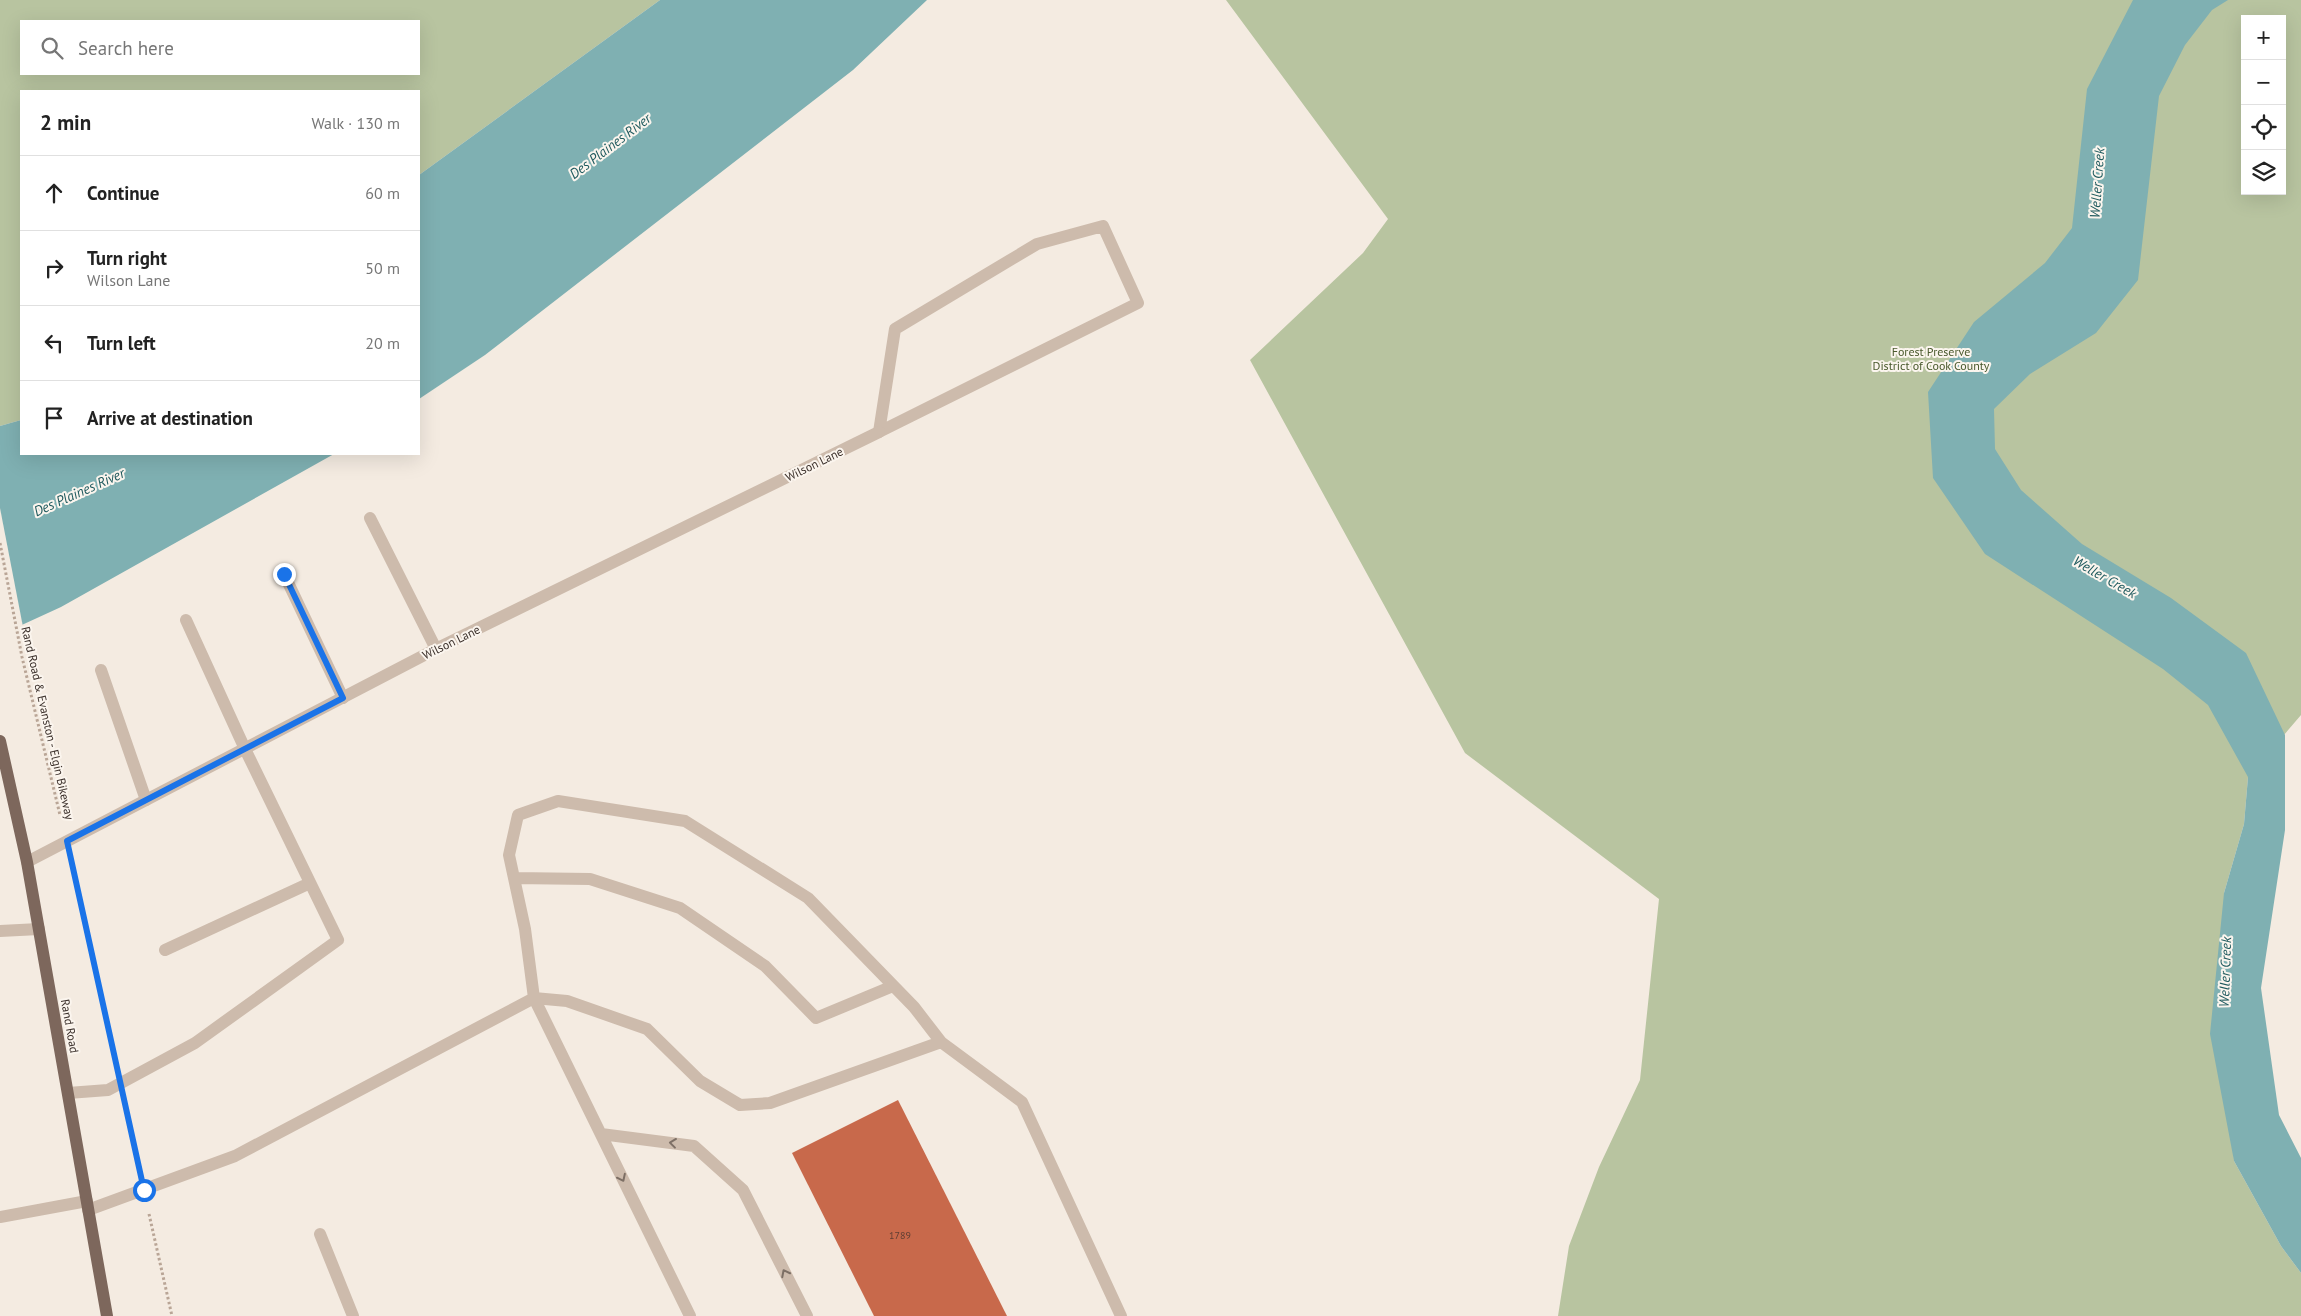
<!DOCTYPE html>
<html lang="en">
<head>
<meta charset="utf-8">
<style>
	:root { --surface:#fff; --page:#f6f6f6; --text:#222; --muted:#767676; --line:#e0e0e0 }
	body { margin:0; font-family:"PT Sans",sans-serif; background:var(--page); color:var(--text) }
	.controls { position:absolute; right:15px; top:15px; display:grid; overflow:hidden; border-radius:0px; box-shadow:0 5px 20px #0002 }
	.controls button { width:45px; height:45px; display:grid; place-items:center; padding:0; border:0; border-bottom:1px solid var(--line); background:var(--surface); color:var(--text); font:25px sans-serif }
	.stop { position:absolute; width:15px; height:15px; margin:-11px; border:4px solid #1a73e8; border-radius:50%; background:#fff }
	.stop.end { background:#1a73e8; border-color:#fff; box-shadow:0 1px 5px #0008 }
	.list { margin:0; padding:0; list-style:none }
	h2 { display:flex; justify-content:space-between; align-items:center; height:65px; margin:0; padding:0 20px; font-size:21px }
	h2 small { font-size:16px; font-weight:400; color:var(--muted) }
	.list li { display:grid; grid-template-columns:32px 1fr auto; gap:15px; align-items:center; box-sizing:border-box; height:75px; padding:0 20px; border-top:1px solid var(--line) }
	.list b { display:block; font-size:19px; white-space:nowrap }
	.list p { margin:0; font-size:16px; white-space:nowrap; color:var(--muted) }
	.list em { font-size:16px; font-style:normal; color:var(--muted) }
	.icon { flex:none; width:28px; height:28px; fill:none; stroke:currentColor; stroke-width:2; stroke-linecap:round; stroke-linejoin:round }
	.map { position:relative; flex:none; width:2301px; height:1316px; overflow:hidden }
	.search { position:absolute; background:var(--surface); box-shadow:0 5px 20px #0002; left:20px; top:20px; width:400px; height:55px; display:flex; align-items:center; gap:12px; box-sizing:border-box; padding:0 18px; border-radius:0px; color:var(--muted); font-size:19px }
	.panel { position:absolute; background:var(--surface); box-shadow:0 5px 20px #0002; left:20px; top:90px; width:400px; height:365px; border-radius:0px }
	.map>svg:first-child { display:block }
	.green { fill:#b8c4a0; fill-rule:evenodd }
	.water { fill:#7fb0b2 }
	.pier { fill:#f4ebe1 }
	.building { fill:#c8694b }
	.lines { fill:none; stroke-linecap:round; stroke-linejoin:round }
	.path { stroke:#b9a596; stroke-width:3; stroke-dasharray:2.5 2.5; stroke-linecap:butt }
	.lane { stroke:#cdbbac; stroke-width:12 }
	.street { stroke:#cdbbac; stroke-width:12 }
	.primary { stroke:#7d675c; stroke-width:12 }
	.oneway { stroke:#7d6f65 }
	.route { stroke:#1a73e8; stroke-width:6 }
	.labels { text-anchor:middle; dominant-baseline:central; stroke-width:4; stroke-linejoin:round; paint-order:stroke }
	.number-label { font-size:10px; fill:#5e3e33 }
	.park-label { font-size:12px; fill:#4a5a2e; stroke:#fbf5ee }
	.street-label { font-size:12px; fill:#3b302b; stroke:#fbf5ee }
	.water-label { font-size:14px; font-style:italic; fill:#1f5a5e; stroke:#fbf5ee }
</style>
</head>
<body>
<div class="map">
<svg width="2301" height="1316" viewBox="0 0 2301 1316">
	<rect width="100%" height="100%" fill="#f4ebe1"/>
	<path class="green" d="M0,0H660L419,175V91H21V420L0,426ZM21,21H419V74H21Z
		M1226,0H2301V715L2248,777L2244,824L2224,893L2234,1161L2281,1246L2301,1273V1316H1558L1569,1246L1599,1167L1640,1080L1659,899L1465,753L1250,360L1363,253L1388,219ZM2245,19H2282V191H2245Z"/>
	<path class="water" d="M660,0H927L853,70L485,355L419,399V175Z
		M2133,0H2228L2212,10L2185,45L2159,96L2138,280L2096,333L2030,374L1994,409L1995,449L2021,490L2082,544L2171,598L2246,653L2285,735V830L2261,988L2279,1115L2301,1158V1273L2281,1246L2234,1161L2210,1034L2224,893L2244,824L2248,777L2208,705L2163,669L1985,554L1933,478L1928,392L1974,322L2045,263L2072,228L2087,89Z
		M21,420V454H334L61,607L0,635V426Z"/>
	<path class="pier" d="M0,508L23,627L0,638Z"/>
	<path class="building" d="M898,1100L1007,1316H874L792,1153Z"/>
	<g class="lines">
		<path class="path" d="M0,543L22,657L60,815
			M73,868L114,1057
			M126,1109L138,1164
			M149,1214L172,1316"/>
		<path class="lane" d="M1103,226L1138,303L879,432L895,329L1037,244Z
			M370,518L436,649
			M284,574L343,698
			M101,670L146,800
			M514,878L590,879L680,908L765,966L816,1018L893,986
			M0,931L39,929
			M165,950L310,883
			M68,1093L108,1090L195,1043L338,940L245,749L186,620
			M601,1134L694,1146L743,1190L807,1316
			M88,1210L235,1156L534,998L567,1001L647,1029L700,1081L740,1105L770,1103L941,1042
			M0,1217L87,1201
			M320,1234L353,1316
			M690,1316L534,998L525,929L509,855L518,815L558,801L685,821L808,898L914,1007L941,1042L1022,1102L1121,1316"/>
		<path class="street" d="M27,862L436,649L879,432"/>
		<path class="primary" d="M0,741L27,862L107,1316"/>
	</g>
	<defs><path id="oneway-chevron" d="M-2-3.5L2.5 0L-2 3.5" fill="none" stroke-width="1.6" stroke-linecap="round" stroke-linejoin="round" transform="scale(1.25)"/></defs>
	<g class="oneway">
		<use href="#oneway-chevron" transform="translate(673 1143) rotate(-173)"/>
		<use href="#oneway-chevron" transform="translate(622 1178) rotate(64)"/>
		<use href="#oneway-chevron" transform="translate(785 1273) rotate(-117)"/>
	</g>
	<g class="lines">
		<path class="route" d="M144,1190L67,841L343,698L284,574"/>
	</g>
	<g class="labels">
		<g class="number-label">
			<text x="900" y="1235">1789</text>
		</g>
		<g class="park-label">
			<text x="1931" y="351">Forest Preserve<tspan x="1931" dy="14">District of Cook County</tspan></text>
		</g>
		<g class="street-label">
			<text transform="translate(814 464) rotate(-26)">Wilson Lane</text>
			<text transform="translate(451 642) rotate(-26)">Wilson Lane</text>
			<text transform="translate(48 723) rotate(77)">Rand Road &amp; Evanston - Elgin Bikeway</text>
			<text transform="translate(70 1026) rotate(80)">Rand Road</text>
		</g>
		<g class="water-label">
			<text transform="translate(610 146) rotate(-37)">Des Plaines River</text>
			<text transform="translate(2097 183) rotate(-86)">Weller Creek</text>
			<text transform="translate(79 492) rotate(-24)">Des Plaines River</text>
			<text transform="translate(2105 577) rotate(30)">Weller Creek</text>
			<text transform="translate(2225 972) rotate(-88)">Weller Creek</text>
		</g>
	</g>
</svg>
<div class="controls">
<button>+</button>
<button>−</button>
<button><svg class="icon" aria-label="locate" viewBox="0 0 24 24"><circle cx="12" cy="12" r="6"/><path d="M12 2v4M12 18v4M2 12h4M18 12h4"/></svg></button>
<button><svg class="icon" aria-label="layers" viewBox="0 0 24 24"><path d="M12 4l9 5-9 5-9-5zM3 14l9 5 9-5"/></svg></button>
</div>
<div class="stop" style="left:144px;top:1190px"></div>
<div class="stop end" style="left:284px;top:574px"></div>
<div class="search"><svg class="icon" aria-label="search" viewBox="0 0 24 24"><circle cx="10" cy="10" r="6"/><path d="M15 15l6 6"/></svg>Search here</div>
<section class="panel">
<h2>2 min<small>Walk · 130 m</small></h2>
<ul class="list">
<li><svg class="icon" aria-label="ahead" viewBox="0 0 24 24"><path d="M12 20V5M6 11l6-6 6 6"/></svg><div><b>Continue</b></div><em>60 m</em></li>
<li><svg class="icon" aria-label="right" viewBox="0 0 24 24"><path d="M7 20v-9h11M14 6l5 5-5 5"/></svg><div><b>Turn right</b><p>Wilson Lane</p></div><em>50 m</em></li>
<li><svg class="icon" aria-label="left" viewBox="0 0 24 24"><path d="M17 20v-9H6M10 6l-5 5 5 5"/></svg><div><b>Turn left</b></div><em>20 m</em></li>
<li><svg class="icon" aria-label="arrive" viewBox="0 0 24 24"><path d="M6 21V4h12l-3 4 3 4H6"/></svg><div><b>Arrive at destination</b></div></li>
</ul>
</section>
</div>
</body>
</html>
